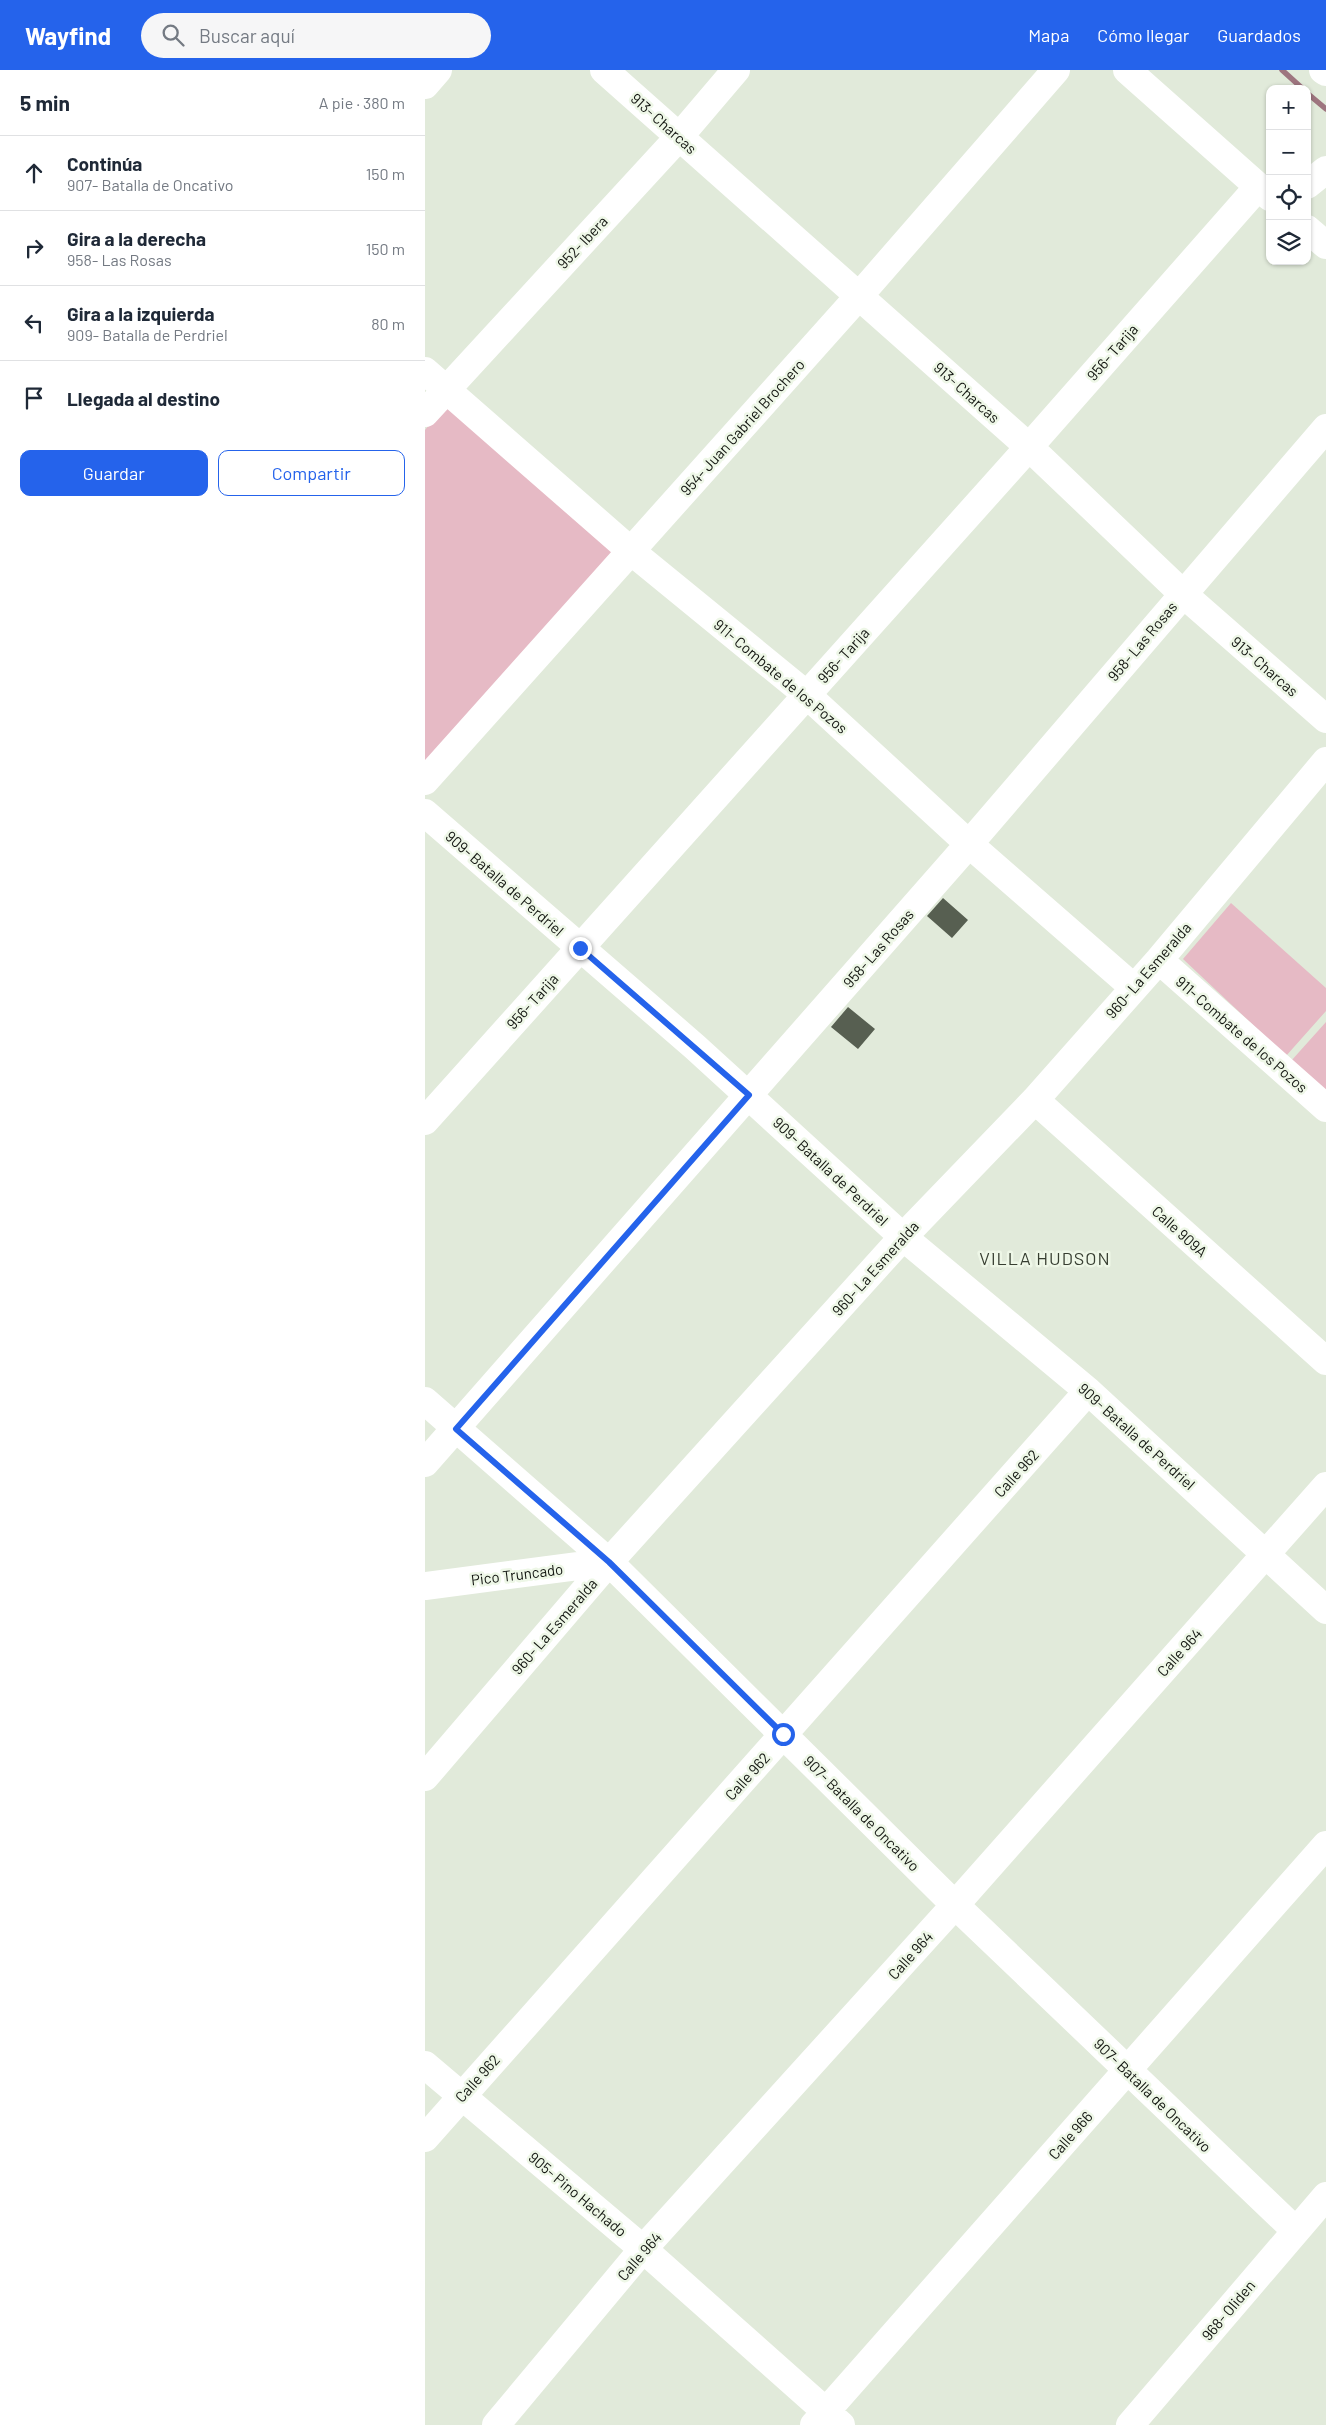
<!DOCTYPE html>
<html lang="es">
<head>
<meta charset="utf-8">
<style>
	:root { --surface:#fff; --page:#f6f6f7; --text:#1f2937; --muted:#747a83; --line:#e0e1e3; --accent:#2563eb }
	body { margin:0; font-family:Barlow,sans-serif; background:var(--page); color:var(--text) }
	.controls { position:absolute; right:15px; top:15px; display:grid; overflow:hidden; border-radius:10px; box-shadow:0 1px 4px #0004 }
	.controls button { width:45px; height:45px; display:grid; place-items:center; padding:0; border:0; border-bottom:1px solid var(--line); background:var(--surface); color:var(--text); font:25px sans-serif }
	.stop { position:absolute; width:15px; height:15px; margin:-11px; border:4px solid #2563eb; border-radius:50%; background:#fff }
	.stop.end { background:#2563eb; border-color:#fff; box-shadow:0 1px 5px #0008 }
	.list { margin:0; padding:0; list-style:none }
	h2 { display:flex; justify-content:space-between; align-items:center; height:65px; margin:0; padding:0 20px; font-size:21px }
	h2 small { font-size:16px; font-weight:400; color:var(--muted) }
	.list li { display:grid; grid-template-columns:32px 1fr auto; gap:15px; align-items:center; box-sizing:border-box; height:75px; padding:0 20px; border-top:1px solid var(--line) }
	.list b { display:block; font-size:19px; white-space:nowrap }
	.list p { margin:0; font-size:16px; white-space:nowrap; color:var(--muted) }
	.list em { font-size:16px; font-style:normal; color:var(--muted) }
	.actions { display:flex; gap:10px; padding:15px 20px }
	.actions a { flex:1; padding:11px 0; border:1px solid var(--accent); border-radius:10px; text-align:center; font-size:18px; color:var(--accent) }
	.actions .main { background:var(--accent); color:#fff }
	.icon { flex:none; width:28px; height:28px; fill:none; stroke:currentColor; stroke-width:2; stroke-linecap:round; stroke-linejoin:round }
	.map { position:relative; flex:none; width:901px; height:2355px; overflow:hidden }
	header { display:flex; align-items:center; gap:30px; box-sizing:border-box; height:70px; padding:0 25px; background:var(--accent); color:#fff }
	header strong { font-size:24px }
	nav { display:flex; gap:28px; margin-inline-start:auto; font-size:18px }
	.search { width:350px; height:45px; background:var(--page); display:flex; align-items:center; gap:12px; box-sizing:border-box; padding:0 18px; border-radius:28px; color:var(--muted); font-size:19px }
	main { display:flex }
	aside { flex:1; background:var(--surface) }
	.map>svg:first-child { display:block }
	.green { fill:#e6bac5 }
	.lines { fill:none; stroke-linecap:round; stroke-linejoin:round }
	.stream { stroke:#9e757f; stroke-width:5.5 }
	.building { fill:#575f51 }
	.minor { stroke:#fff; stroke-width:28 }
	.route { stroke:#2563eb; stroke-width:6 }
	.labels { text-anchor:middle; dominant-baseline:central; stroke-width:5; stroke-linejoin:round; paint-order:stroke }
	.street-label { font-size:15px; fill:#121510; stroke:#eef7e7 }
	.quarter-label { font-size:18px; letter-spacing:1px; fill:#373e31; stroke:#eef7e7 }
</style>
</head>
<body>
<header>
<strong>Wayfind</strong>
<div class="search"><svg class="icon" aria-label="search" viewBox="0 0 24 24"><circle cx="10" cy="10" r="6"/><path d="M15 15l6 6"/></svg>Buscar aquí</div>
<nav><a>Mapa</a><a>Cómo llegar</a><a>Guardados</a></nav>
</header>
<main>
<aside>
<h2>5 min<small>A pie · 380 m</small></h2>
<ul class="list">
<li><svg class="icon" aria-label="ahead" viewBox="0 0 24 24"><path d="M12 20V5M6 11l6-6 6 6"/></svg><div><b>Continúa</b><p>907- Batalla de Oncativo</p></div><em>150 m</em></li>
<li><svg class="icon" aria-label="right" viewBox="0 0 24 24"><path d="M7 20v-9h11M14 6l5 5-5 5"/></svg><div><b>Gira a la derecha</b><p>958- Las Rosas</p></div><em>150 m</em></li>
<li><svg class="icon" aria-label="left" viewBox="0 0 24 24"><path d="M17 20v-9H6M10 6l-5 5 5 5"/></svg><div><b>Gira a la izquierda</b><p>909- Batalla de Perdriel</p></div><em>80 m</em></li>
<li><svg class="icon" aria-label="arrive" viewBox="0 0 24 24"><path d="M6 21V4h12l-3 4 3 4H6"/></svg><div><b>Llegada al destino</b></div></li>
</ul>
<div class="actions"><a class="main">Guardar</a><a>Compartir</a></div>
</aside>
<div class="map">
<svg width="901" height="2355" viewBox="0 0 901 2355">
	<rect width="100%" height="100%" fill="#e1eada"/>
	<path class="green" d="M22,333L196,483L0,701V360Z
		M806,833L901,918V941L861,986L758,889Z
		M901,952V1023L866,991Z"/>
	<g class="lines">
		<path class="stream" d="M857,0L878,19
			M882,23L901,39"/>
	</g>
	<path class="building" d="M518,828L543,850L527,868L502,846Z
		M423,937L450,959L433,979L406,957Z"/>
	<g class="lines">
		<path class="minor" d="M179,0L604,377L757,523L901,649
			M702,0L845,127
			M898,0L901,2
			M0,15L13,0
			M882,115L901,100
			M882,159L901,175
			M0,301L207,482L382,625L544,774L708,917
			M0,343L254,67L311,0
			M0,711L434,226L631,0
			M0,743L270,977L478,1167L663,1321L901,1540
			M734,890L901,1038
			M610,1030L901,1291
			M0,1051L604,377L833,117L845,123
			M0,1331L184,1492L530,1835L870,2160
			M0,1393L544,774L901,358
			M0,1516L184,1492
			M0,1707L184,1492L478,1167L610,1030L734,890L901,691
			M0,1995L218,2179L416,2355
			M0,2068L663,1321
			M71,2355L218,2179L530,1835L901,1416
			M389,2355L901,1775
			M705,2355L901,2126"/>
	</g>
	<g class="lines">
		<path class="route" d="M155,878L324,1025L31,1359L184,1492L358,1664"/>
	</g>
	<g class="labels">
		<g class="street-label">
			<text transform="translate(239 53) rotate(42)">913- Charcas</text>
			<text transform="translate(157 172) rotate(-47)">952- Ibera</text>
			<text transform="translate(687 282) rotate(-49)">956- Tarija</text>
			<text transform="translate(542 322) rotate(42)">913- Charcas</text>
			<text transform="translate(317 357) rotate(-48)">954- Juan Gabriel Brochero</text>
			<text transform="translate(717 571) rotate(-50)">958- Las Rosas</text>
			<text transform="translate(418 585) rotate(-48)">956- Tarija</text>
			<text transform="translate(840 596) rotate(41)">913- Charcas</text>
			<text transform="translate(356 606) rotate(40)">911- Combate de los Pozos</text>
			<text transform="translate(80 813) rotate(41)">909- Batalla de Perdriel</text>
			<text transform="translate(453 878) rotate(-49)">958- Las Rosas</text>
			<text transform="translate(723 900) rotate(-49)">960- La Esmeralda</text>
			<text transform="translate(107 931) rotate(-48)">956- Tarija</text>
			<text transform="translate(817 964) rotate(41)">911- Combate de los Pozos</text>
			<text transform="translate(406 1101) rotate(43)">909- Batalla de Perdriel</text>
			<text transform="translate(755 1161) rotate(42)">Calle 909A</text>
			<text transform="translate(450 1198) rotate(-48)">960- La Esmeralda</text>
			<text transform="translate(712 1366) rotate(42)">909- Batalla de Perdriel</text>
			<text transform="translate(591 1403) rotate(-48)">Calle 962</text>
			<text transform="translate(92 1504) rotate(-7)">Pico Truncado</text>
			<text transform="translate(129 1556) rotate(-49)">960- La Esmeralda</text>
			<text transform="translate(754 1582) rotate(-48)">Calle 964</text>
			<text transform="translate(322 1706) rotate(-48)">Calle 962</text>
			<text transform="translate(437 1743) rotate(45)">907- Batalla de Oncativo</text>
			<text transform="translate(485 1885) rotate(-48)">Calle 964</text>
			<text transform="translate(52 2008) rotate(-48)">Calle 962</text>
			<text transform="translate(728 2025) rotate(44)">907- Batalla de Oncativo</text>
			<text transform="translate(645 2065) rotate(-49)">Calle 966</text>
			<text transform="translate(153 2124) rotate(40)">905- Pino Hachado</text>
			<text transform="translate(214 2186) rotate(-49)">Calle 964</text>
			<text transform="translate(803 2240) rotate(-50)">968- Oliden</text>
		</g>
		<g class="quarter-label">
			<text x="620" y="1188">VILLA HUDSON</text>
		</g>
	</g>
</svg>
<div class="controls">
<button>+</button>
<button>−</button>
<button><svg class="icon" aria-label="locate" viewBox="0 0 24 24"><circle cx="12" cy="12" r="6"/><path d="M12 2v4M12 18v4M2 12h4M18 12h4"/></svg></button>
<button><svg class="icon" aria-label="layers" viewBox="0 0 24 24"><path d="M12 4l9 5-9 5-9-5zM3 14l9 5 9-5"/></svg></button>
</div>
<div class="stop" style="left:358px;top:1664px"></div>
<div class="stop end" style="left:155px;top:878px"></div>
</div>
</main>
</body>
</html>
